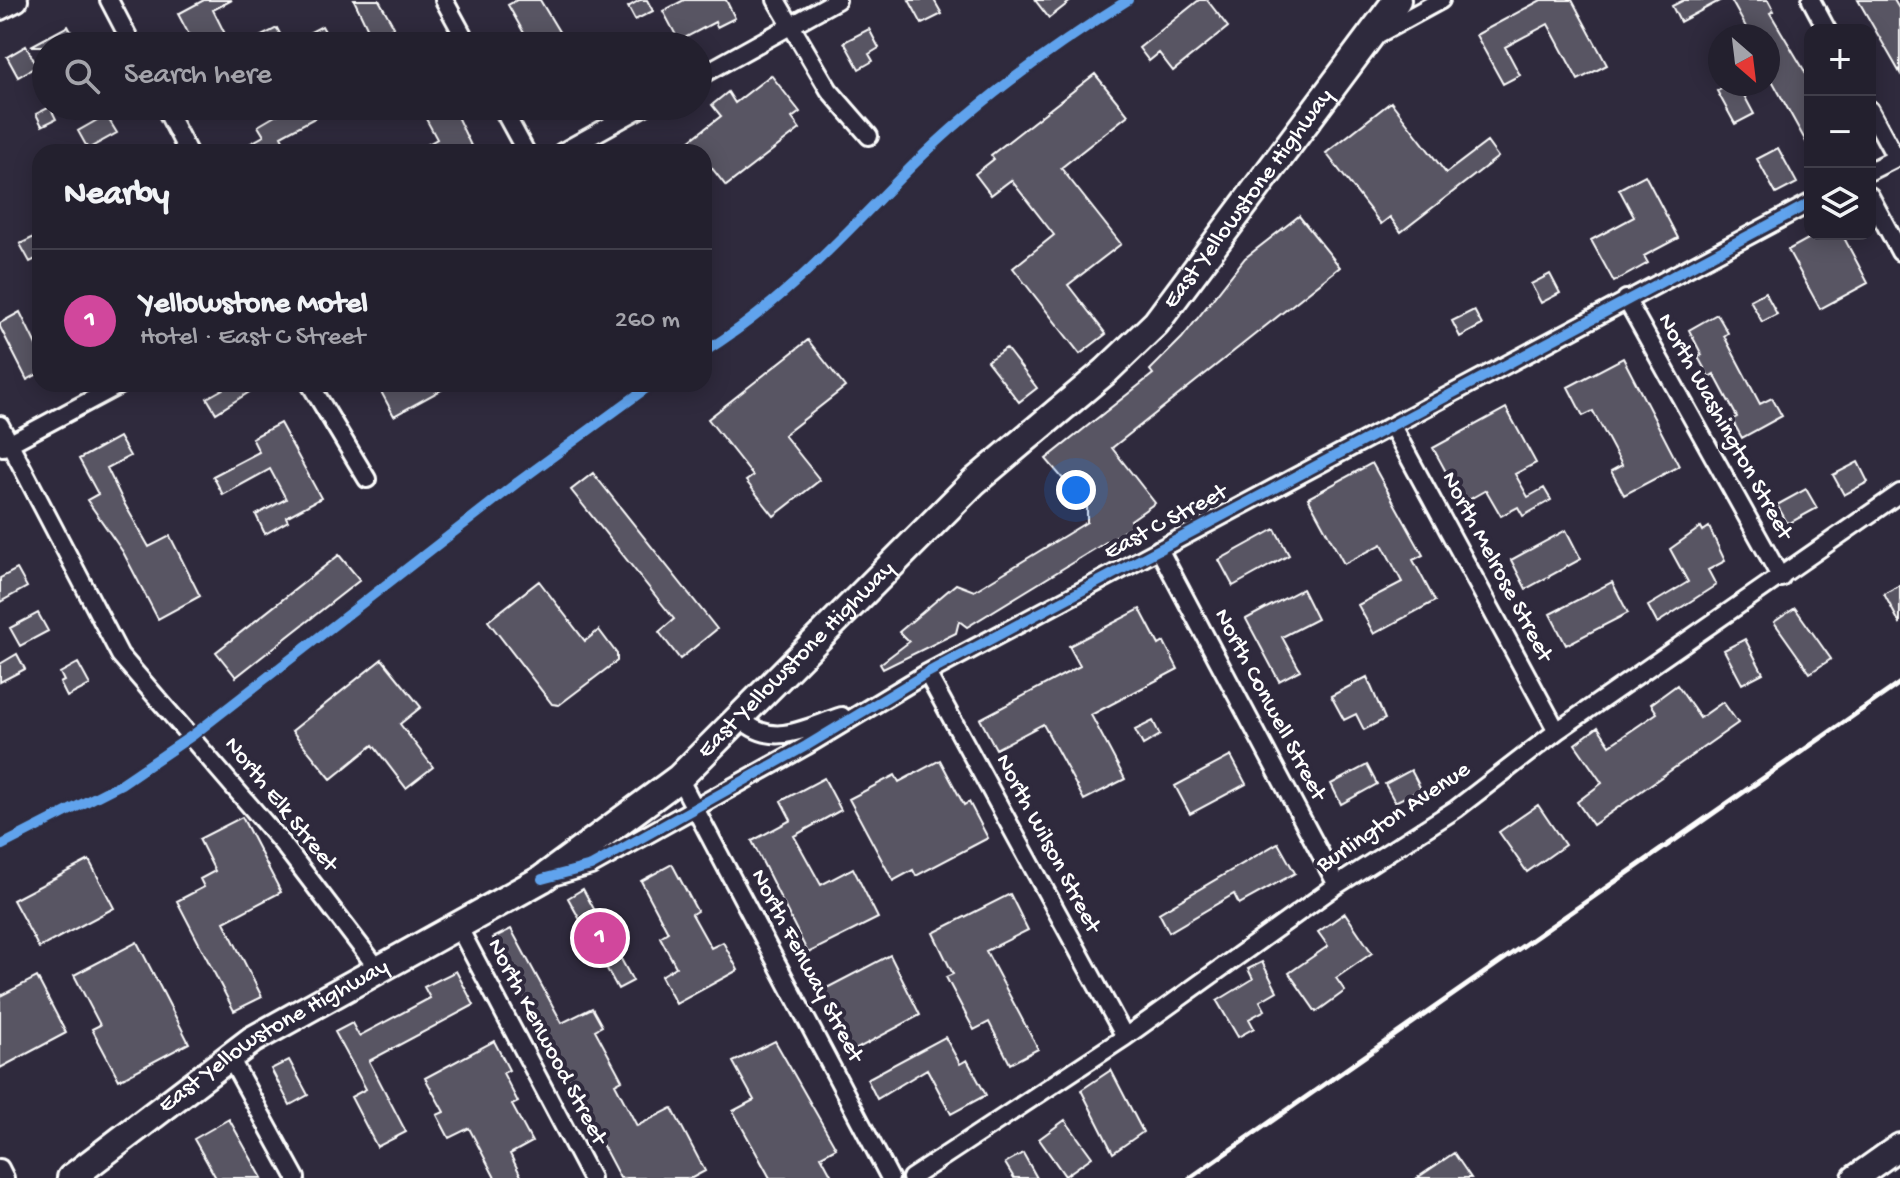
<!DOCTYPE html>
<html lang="en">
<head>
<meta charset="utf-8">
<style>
	:root { --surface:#23202e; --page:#2f2d3a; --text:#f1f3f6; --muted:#a3a3aa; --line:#403e4a; --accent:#ffd166 }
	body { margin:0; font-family:"Gochi Hand",sans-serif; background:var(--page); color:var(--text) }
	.controls { position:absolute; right:24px; top:24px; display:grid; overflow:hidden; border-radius:16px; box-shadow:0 4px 20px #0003 }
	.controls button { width:72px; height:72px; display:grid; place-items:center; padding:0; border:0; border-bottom:2px solid var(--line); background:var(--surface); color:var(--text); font:40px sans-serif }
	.compass { position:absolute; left:1708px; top:24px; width:72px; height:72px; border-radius:50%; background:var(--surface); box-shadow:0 4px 20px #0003; rotate:152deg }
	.you { position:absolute; left:1076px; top:490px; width:28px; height:28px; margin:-20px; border:6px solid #fff; border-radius:50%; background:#1a73e8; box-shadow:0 0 0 12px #1a73e833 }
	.badge { display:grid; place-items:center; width:52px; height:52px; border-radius:50%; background:var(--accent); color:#fff; font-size:26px; font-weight:700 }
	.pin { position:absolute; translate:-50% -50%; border:4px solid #fff; box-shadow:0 2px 8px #0006 }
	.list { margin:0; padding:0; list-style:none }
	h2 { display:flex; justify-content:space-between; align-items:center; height:104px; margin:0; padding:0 32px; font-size:34px }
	h2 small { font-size:26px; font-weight:400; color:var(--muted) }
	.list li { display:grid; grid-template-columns:52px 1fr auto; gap:24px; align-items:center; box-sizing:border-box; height:144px; padding:0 32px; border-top:2px solid var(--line) }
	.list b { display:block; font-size:30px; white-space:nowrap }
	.list p { margin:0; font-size:26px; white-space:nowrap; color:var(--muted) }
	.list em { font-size:26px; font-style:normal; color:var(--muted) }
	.icon { flex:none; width:44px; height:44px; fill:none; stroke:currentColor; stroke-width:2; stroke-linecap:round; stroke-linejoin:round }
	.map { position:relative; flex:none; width:1900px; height:1178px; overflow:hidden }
	.search { position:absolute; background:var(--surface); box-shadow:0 4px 20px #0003; left:32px; top:32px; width:680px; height:88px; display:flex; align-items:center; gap:20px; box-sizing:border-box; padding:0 28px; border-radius:44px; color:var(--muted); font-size:30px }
	.panel { position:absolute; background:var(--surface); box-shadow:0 4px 20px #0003; left:32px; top:144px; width:680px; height:248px; border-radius:24px }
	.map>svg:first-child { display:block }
	.building { fill:#595564; stroke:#fff; stroke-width:2 }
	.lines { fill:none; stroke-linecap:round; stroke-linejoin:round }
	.minor-casing { stroke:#fff; stroke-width:22 }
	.tertiary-casing { stroke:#fff; stroke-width:28 }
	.secondary-casing { stroke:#fff; stroke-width:30 }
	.primary-casing { stroke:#fff; stroke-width:32 }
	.minor { stroke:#2f2a3d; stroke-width:16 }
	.tertiary { stroke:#2f2a3d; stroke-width:22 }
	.secondary { stroke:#2f2a3d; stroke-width:24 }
	.primary { stroke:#2f2a3d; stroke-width:26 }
	.rail { stroke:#fff; stroke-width:5 }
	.cycleway-casing { stroke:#2f2a3d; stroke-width:15 }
	.cycleway { stroke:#60a3ed; stroke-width:10 }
	.labels { text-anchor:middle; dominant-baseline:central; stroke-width:8; stroke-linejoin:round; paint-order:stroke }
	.street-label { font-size:24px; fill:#fff; stroke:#2f2a3d }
</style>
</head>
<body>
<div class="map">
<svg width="1900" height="1178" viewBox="0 0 1900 1178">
	<rect width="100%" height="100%" fill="#2f2a3d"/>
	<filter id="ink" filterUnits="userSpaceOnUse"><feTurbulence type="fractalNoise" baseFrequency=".0125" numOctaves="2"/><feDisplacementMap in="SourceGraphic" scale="16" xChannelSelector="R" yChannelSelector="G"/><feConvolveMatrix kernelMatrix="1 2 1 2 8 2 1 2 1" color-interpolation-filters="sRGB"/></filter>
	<g filter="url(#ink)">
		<path class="building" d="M204,0H232L213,10L231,46H195L178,14Z
			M354,0H379L394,27L372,38Z
			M517,0H540L561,35L542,46H506L525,35L508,5Z
			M640,0H647L653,11L635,20L628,7Z
			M684,0H726L735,18L717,27L715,22L679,41L663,11Z
			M909,0H934L942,14L922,24Z
			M1035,0H1072L1049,18Z
			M1199,0H1207L1228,27L1173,71L1159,53L1149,61L1139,48Z
			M1541,0H1572L1607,65L1578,80L1548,24L1505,47L1520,75L1503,84L1476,35Z
			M1684,0H1721L1680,22L1672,6Z
			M1731,0H1768L1774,11L1770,13L1810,80V149L1768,73V36H1751Z
			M1858,0H1894L1900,10V73Z
			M68,26L79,46H31Z
			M322,26L333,46H242L277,28L286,45Z
			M869,29L879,48L869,54L873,61L859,69L844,42Z
			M26,46L37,66L18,77L7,57Z
			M1095,74L1128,115L1061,168L1121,244L1068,285L1106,334L1080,354L1013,268L1054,235L1011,180L991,195L975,174L994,159L991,155Z
			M771,75L800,112L792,118L800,129L726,186L704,158V152H675L721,116L712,105L728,92L735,103Z
			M1730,84H1738L1754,114L1735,124L1717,91Z
			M1391,102L1446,173L1487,142L1498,157L1401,232L1390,217L1381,224L1326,153Z
			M292,106H337L281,136L289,152H235L264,136L258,126Z
			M419,106H452L474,152H414L437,139Z
			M50,107L56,119L42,126L36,114Z
			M106,115L117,133L88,149L78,131Z
			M1778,148L1797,183L1776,194L1757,159Z
			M1645,175L1678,238L1644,256L1648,263L1614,282L1591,240L1634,217L1619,189Z
			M1299,216L1340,267L1112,448L1155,503L1131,520L1134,525L967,627L959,621L956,633L883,669L880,664L909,642L899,632L956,584L974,591L1087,522V507L1046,459L1153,374L1150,370L1182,338L1245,258Z
			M40,234V257L30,262L20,244Z
			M1817,234H1842L1868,283L1820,309L1788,250Z
			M1550,274L1560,293L1541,303L1531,284Z
			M1765,292L1777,314L1762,322L1750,300Z
			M1474,310L1482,325L1460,337L1452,321Z
			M20,312L40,353V373L27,380L0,327V323Z
			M1717,314L1728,333L1724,336L1760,404L1772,398L1782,416L1742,438L1732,420L1737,417L1714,374L1709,377L1698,357L1702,355L1689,330Z
			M808,340L845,387L784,435L820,480L774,516L746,481L753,476L708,419Z
			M1006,348L1037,388L1019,402L987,361Z
			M1623,358L1679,466L1624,495L1611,471L1622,465L1593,411L1583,416L1568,387Z
			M220,384H262L216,413L207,398L223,389Z
			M377,384H452L394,416Z
			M1506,408L1536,463L1515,474L1528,497L1544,488L1551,500L1523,516L1518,507L1501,516L1486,490L1463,503L1433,448Z
			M280,423L321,498L286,517L288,521L265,534L256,515L286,499L270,469L223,495L213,476L259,452L252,438Z
			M119,437L130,456L107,468L124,503L149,547L170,536L200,596L158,619L123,552L87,500L98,494L79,459Z
			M1858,462L1868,482L1844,495L1833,475Z
			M1372,463L1423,555L1413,560L1435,601L1374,634L1358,605L1402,582L1382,544L1344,564L1308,498Z
			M593,473L717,629L680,659L659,632L674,619L571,490Z
			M1806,489L1817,508L1788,524L1777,505Z
			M1701,527L1703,531L1709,527L1725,561L1708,570L1716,585L1657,623L1648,606L1688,582L1670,549Z
			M1275,529L1289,555L1233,586L1219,560Z
			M1566,530L1581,559L1526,589L1511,560Z
			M339,555L360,580L236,677L216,652Z
			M17,569L27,587L0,602V578Z
			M539,581L585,641L599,630L617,654V661L559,705L552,704L488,621Z
			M1612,582L1628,613L1566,645L1550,614Z
			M1900,585V624L1884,594Z
			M1302,589L1317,619L1282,637L1300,670L1279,681L1246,619Z
			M1795,608L1831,659L1810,673L1774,622Z
			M1140,609L1159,645L1164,642L1178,669L1091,715L1125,779L1084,800L1043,724L996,749L980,719L1080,666L1069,646Z
			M38,613L48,631L20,646L10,628Z
			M1745,639L1763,673L1742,684L1724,650Z
			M17,654L25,669L0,682V664Z
			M382,659L421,707L400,724L433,767L406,788L373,745L331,779L292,731Z
			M78,663L90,685L67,697L60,683L64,681L60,673Z
			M1367,677L1385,719L1364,730L1356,714L1344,720L1331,696Z
			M1677,685L1700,718L1723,702L1738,723L1593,825L1577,802L1602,783L1575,744L1598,727L1610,745L1657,713L1651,704Z
			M1153,721L1160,735L1143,745L1135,730Z
			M1231,756L1246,784L1190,814L1175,786Z
			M940,760L964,805L969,802L988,838L916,876L913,870L893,881L849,799L895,775L899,782Z
			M1367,765L1377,784L1341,804L1331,784Z
			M1411,770L1421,789L1395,802L1385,784Z
			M824,778L841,810L794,836L821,885L853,868L878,918L808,953L752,841L791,820L781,801Z
			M1538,805L1565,845L1527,872L1499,832Z
			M242,817L281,892L224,922L262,997L234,1011L177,901L204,887L200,879L215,871L199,839Z
			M1278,843L1295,873L1239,904L1234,894L1169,932L1159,913Z
			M89,860L114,908L39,948L13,900Z
			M672,864L697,911L692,914L711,948L723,942L738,970L676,1004L661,976L676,967L660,937L668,932L641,881Z
			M583,889L633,981L618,989L568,898Z
			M1010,894L1028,930L986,951L1038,1049L1010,1064L989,1022L974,1030L946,977L953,974L933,933Z
			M1345,913L1372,953L1336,978L1345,991L1316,1012L1289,973L1328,946L1318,932Z
			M511,929L562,1023L592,1008L602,1026L595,1030L622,1080L615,1084L637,1126L672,1108L705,1171L692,1178H620L493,938Z
			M137,942L189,1043L119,1080L92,1029L100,1025L74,975Z
			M890,955L920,1015L853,1051L821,991Z
			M1262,962L1277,991L1260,1001L1265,1010L1249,1019L1254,1028L1238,1037L1217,1001L1253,979L1248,969Z
			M456,971L474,1005L369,1061L406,1132L377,1147L351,1097L366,1089L335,1032L352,1023L359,1036L430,998L424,987Z
			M37,977L66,1033L0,1068V996Z
			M945,1037L960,1064L967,1060L986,1095L951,1114L927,1069L877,1099L867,1079Z
			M494,1041L509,1070L503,1073L518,1102L512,1105L532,1142L510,1154L522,1178H495L469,1128L449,1138L437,1115L444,1112L425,1078Z
			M775,1041L836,1148L821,1156L833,1178H770L733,1111L754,1100L733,1062Z
			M289,1060L308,1095L290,1105L271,1069Z
			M1111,1070L1143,1132L1113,1153L1081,1090Z
			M229,1119L262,1178H216L194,1139Z
			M1065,1120L1092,1157L1065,1176L1039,1139Z
			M1023,1153L1037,1178H1014L1005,1163Z
			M1454,1153L1471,1178H1417Z"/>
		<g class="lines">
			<defs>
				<path id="minor" d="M109,0L133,46
					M444,0L469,46
					M776,0L829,90L869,136
					M1811,0L1827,30
					M1375,36L1441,0
					M698,77L837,0
					M164,106L188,152
					M501,106L526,152
					M1870,110L1896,158
					M562,152L645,106
					M1870,171L1900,156
					M1870,196L1900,252
					M1626,299L1781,578
					M310,384L367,479
					M0,425L120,655L282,843L378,969
					M1392,426L1557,731
					M3,447L121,384
					M1159,549L1337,885
					M927,673L1125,1037
					M741,719C773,749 804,728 842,716
					M679,778L890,1178
					M556,876L591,866L806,746L927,673L1810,203
					M459,928L591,1178
					M229,1056L296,1178
					M0,1168L5,1178
					M911,1178L1125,1037L1337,885L1456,809L1557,731L1900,493"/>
				<path id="tertiary" d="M0,8L16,0"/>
				<path id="secondary" d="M1855,1178L1900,1146"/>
				<g id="primary">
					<path id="s1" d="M71,1178L252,1040L542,879L679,778L974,482L1106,371L1156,323L1397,0"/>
				</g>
			</defs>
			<use href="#minor" class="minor-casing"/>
			<use href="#tertiary" class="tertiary-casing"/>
			<use href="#secondary" class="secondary-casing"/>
			<use href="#primary" class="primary-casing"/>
			<use href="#minor" class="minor"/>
			<use href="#tertiary" class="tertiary"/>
			<use href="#secondary" class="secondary"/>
			<use href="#primary" class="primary"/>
			<path class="rail" d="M1190,1178L1900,683"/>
			<defs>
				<path id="cycleway" d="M704,352C785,302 845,233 912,166C976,102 1051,48 1128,0
					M0,846L121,784L193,735L518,482L652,384
					M542,879L591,866L806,746L927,673L1810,203"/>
			</defs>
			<use href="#cycleway" class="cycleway-casing"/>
			<use href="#cycleway" class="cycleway"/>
		</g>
	</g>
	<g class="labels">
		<g class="street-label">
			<text stroke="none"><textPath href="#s1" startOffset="1544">East Yellowstone Highway</textPath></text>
			<text transform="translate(1724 427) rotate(61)">North Washington Street</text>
			<text transform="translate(1166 523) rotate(-28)">East C Street</text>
			<text transform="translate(1496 567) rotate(62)">North Melrose Street</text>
			<text stroke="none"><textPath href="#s1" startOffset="896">East Yellowstone Highway</textPath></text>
			<text transform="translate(1269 705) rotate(62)">North Conwell Street</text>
			<text transform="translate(280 805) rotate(51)">North Elk Street</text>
			<text transform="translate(1394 818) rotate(-34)">Burlington Avenue</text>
			<text transform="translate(1047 844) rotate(62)">North Wilson Street</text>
			<text transform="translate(806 966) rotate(62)">North Fenway Street</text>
			<text stroke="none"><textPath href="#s1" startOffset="248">East Yellowstone Highway</textPath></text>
			<text transform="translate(546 1042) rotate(62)">North Kenwood Street</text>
		</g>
	</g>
</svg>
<div class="controls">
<button>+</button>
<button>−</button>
<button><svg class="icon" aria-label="layers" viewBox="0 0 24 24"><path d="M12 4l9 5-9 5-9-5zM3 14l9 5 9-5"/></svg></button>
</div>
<svg class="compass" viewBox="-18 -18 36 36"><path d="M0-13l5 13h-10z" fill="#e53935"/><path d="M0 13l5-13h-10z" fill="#a3a3aa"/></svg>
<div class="you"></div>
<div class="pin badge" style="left:600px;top:938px;background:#d1479c">1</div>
<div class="search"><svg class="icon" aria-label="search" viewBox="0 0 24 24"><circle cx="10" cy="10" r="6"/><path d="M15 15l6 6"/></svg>Search here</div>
<section class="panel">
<h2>Nearby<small></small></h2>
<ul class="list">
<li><span class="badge" style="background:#d1479c">1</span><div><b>Yellowstone Motel</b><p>Hotel · East C Street</p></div><em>260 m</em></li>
</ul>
</section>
</div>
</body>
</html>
